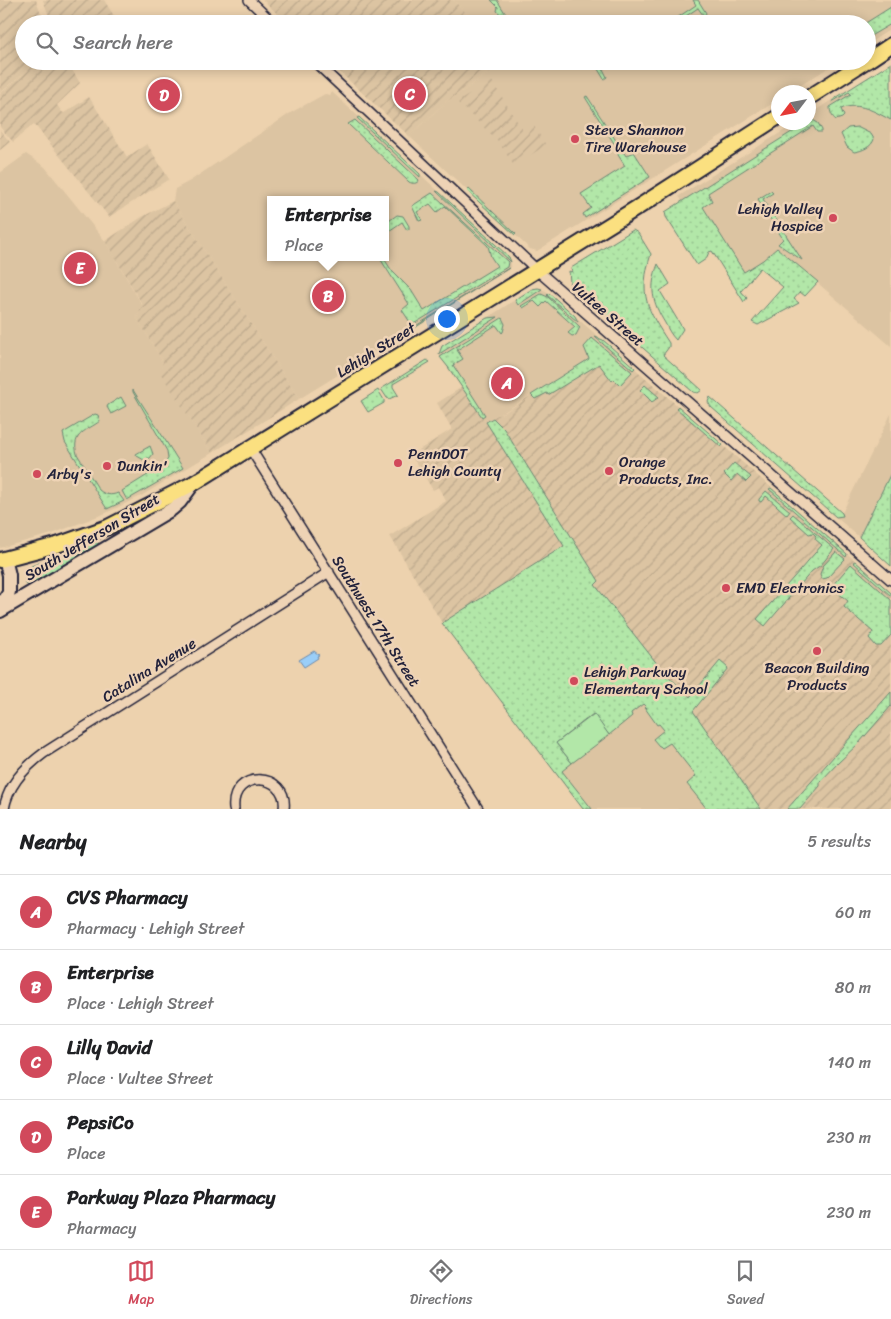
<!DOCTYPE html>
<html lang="en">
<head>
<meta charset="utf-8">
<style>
	:root { --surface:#fff; --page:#f6f6f6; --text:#202124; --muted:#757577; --line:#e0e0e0; --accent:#d1495b }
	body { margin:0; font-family:Sriracha,sans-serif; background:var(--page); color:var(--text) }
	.compass { position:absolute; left:771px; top:85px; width:45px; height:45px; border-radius:50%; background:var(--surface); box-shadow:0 2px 12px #0003; rotate:238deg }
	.you { position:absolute; left:446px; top:318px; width:18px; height:18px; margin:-12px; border:4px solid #fff; border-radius:50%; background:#1a73e8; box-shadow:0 0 0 8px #1a73e833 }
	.badge { display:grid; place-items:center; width:32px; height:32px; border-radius:50%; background:var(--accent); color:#fff; font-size:16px; font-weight:700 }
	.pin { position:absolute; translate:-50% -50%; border:2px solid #fff; box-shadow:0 1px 5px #0006 }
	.popup { position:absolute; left:267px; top:196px; width:122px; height:65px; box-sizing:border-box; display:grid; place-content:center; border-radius:0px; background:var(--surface); filter:drop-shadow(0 1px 4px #0005); font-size:16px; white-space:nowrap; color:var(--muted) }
	.popup b { font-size:19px; color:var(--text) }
	.popup::after { content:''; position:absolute; left:50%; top:100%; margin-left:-10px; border:10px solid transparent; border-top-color:var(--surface) }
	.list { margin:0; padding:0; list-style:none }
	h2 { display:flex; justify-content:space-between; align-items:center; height:65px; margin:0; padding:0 20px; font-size:21px }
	h2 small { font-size:16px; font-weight:400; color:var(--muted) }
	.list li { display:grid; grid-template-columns:32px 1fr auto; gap:15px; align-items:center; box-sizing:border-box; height:75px; padding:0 20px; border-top:1px solid var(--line) }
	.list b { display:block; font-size:19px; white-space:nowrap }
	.list p { margin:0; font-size:16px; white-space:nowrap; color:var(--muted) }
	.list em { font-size:16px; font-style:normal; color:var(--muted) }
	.icon { flex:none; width:28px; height:28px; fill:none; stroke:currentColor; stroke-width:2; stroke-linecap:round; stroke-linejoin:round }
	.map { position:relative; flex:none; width:891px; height:809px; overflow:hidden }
	.search { position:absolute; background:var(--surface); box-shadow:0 2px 12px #0003; left:15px; right:15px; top:15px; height:55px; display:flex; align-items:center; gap:12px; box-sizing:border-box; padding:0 18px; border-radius:28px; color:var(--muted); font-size:19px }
	.sheet { height:440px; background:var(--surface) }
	nav { display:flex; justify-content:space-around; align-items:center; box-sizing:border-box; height:70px; border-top:1px solid var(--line); background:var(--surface); font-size:14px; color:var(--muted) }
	nav a { display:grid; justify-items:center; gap:2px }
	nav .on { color:var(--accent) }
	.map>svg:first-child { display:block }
	.built { fill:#dcc4a2; fill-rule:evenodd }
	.industrial { fill:url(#industrial-furrows) }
	.grass { fill:url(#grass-dots); stroke:#6a8472 }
	.green { fill:#b2e7a8; stroke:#6a8472 }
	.water { fill:#9acef8; stroke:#6a89ac }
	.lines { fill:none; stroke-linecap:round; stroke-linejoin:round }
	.street-casing { stroke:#22223b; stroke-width:12 }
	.secondary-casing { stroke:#22223b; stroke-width:16 }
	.primary-casing { stroke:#22223b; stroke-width:18 }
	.street { stroke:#eed3b5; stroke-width:9 }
	.secondary { stroke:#eed3b5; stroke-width:12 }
	.primary { stroke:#fbe080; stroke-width:14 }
	.poi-dot { fill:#d1495b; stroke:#eed3b5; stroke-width:2 }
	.labels { text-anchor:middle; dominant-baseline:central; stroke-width:5; stroke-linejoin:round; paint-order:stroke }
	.poi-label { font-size:15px; fill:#22223b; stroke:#eed3b5; text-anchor:start }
	.street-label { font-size:15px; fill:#22223b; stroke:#eed3b5 }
</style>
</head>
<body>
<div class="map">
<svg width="891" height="809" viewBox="0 0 891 809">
	<defs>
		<pattern id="industrial-furrows" width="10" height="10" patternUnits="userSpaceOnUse" patternTransform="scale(1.25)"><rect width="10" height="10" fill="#dcc4a2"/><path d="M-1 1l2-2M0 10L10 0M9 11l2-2" fill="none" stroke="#bca88c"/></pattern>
		<pattern id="grass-dots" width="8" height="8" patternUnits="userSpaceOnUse" patternTransform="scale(1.25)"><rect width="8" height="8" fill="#b2e7a8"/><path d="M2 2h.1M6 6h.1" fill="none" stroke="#99c692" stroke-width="1.8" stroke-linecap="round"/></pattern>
	</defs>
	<rect width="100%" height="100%" fill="#edd2ae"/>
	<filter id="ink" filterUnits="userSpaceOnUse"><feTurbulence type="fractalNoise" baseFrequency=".02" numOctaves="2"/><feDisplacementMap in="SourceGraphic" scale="10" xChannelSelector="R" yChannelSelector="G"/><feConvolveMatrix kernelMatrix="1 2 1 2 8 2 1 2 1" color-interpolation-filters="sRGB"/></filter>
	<g filter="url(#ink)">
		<path class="built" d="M453,0H891V29L867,44V24H478Z
			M509,61H839L790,92H778V100L537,251L530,249L409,136L446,102L503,63Z
			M891,74V346L777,248L738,291L679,196L796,123L808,122L809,115L836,97L850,91L851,94Z
			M332,92L509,257L511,265L508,270L299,399L173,201L175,189L190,181L292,112L325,94L330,95ZM270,200H386V257H270Z
			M26,154L45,167L105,241L142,305L137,318L163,362L160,371L212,453L141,496L106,513L52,534L0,548V173Z
			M538,288L546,291L609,346L504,412L495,416L486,422L440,357V348L515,300L532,289Z
			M891,414V565L836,517L843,516L842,513Z
			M442,623L692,710L761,809H588Z"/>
		<path class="industrial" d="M0,0H36L45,24H24V61H82L71,68L80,83L57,105L62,112L64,113L89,97L127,157L147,144L169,179L109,217L34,124L13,142L0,127V94L32,67L0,93Z
			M43,0H104L119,24H52Z
			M263,0H453L478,24H288Z
			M328,61H509L503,63L446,102L409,136Z
			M492,81L524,132L534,126L546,145L514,166L498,141L457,102Z
			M0,130L10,142L0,150Z
			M173,201L299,399L212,453L159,371L163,362L137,318L142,304L105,241L142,217Z
			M609,346L891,592V809H761L692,710L565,546L442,623L390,536L446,501L438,487L433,490L411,455L452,429L437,403L462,387L486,422L495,416L505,412Z"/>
		<path class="grass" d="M491,0H497L512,24L497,11L498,7Z
			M693,0H698L706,13L705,15H703L698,8L674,24H668L696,5Z
			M891,7V24L867,38V24H864Z
			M593,61H598L601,66L608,61H615L603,69L607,77L604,79Z
			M891,63V120C875,112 859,101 841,109L844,116L842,118L836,120C832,117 830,112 830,107L851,94L849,92L832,102L834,99Z
			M587,96L626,156L634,152L650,177L585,218L583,214L591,208L581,194L625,166L615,150L617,148L585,97Z
			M359,117L420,174V177L357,118Z
			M811,119L818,123L822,130V132H817L813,126L708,193L712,201L703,207L744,272L763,260L777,248L818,282L805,296L800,292L794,299L799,303L758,325L752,322L783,287L760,268L741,291L747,298L744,302L712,251L709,252L706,259L697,265L666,217L665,212L806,123L808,122Z
			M355,120L419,180C417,184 413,184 409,182L348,124Z
			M857,127L871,134L874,139C872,147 862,151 854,152L847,147L841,134L848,128Z
			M469,189L516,234L515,235L467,191Z
			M436,191L439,192L509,257L511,262Z
			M771,191L773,193L763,199L802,260L778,244L783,239L758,199Z
			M432,193L508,262L507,267L412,325L402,310L409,304L379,257H383L392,271L411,290L424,311L497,266L491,257L488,246L445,206L437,212L430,204L417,212L422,220L419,221L412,206Z
			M397,215L403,216L409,226V229L407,230L402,222L386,233V223Z
			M633,230L638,233L651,254C638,295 647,309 669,343V347L663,355L702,390L698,393L693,392L569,283L570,282L569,271L571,272L572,271L571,268Z
			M658,264L670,284L660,291L683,329L676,340C671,335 668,329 665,323C652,302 649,287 658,264Z
			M509,268L416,327H414Z
			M538,288L542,289L518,305L515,300L532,289Z
			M549,293L575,316L578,322L547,295Z
			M541,294L548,297L580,327L576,335L572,336L568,333L575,327L546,301L540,307L534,301L523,308L521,306Z
			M498,317L439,354L442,346L487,318Z
			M502,318L505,324L503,332L502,333L496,325L457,350L463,359L453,365L485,415L482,417L448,367L440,357Z
			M595,337L603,340L635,368L633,370Z
			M592,338L632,372L620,385L614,379L612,381L599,364L548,395L547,393L535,399L531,395L589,359L584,347Z
			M427,360L430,362L393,384V387L398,395L389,399L387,398L381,389Z
			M645,385L659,397L652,402L640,390Z
			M133,390L183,468L127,500L122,491L162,466L168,459L167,451L133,392Z
			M378,390L384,400V403L368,412L361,401Z
			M121,397L126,406L111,414L107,407L108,405Z
			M710,397L842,513L843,516L836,517L711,407L708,402Z
			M678,406L723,445L721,447L676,408Z
			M95,414L98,415L100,421C87,431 71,433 77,454L99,490C105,495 111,496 118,493L124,501L107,509L65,442L63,433Z
			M493,418L504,429L599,581L595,585L662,670L690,697L720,661L728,668L693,711L761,809H707L687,784L696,776L670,743L662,748L660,746H659L653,739L664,730L659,724L657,725L645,708L646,707L643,704L631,713L632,716L609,735L593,714L556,743L572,763L562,771L592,809H583L445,627L442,623L564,546L486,422Z
			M150,446L153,454L150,458L144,460L137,456L136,454Z
			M734,463L751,477L746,482L737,474L731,481L724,474Z
			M891,473V566L859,537Z
			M771,488L847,554L846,557L769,489Z
			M766,491L790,511L787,515L766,496L761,502L759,501V499Z
			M793,514L834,549L821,565L812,571L765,626L757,619L822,545L815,539L816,536L813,533L809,534L790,517Z
			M98,542V545L38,580L28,585L26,584L25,579L31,566Z
			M836,552L845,559L827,578L822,579L820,574L823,566Z
			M855,561L891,593V596L853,562Z
			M851,564L891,600V635L881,646H876L869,638L873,632L844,607L848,601L831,587Z
			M891,692V706L859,743L838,763L820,782V786L800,809H787Z"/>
		<path class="green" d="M594,714L609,735L572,763L556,743Z"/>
		<path class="water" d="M314,651L319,655L317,656L318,658L304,667L299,660Z"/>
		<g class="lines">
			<defs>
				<path id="street" d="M249,0L274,24
					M314,61L537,270L891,580
					M250,448L478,809
					M4,809C8,785 25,767 44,753L329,572
					M234,809C230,769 289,771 284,809"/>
				<path id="secondary" d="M0,605L9,592V575L5,559
					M0,611L172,509L180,502L194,483"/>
				<path id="primary" d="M867,61L891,45
					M808,98L866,61
					M0,560L57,545L108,527L194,483L640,206L778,117"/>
			</defs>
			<use href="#street" class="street-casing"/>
			<use href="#secondary" class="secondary-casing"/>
			<use href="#primary" class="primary-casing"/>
			<use href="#street" class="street"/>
			<use href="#secondary" class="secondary"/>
			<use href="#primary" class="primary"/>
		</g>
	</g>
	<g class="poi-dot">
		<circle cx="575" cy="139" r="5"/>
		<circle cx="833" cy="218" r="5"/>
		<circle cx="398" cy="463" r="5"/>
		<circle cx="107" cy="466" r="5"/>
		<circle cx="609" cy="471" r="5"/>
		<circle cx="37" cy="474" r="5"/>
		<circle cx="726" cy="588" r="5"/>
		<circle cx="817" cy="651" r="5"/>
		<circle cx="574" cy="681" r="5"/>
	</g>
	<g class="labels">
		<g class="poi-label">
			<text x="585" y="130">Steve Shannon<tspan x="585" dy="17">Tire Warehouse</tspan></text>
			<text x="823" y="209" text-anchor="end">Lehigh Valley<tspan x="823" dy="17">Hospice</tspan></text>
			<text x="408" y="454">PennDOT<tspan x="408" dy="17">Lehigh County</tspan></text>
			<text x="619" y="462">Orange<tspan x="619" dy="17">Products, Inc.</tspan></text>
			<text x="117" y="466">Dunkin'</text>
			<text x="47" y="474">Arby's</text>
			<text x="736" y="588">EMD Electronics</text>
			<text x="817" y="668" text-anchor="middle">Beacon Building<tspan x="817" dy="17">Products</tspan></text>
			<text x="584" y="672">Lehigh Parkway<tspan x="584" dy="17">Elementary School</tspan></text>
		</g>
		<g class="street-label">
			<text transform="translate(608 314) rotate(41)">Vultee Street</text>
			<text transform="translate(376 350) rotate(-32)">Lehigh Street</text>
			<text transform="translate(92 537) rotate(-31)">South Jefferson Street</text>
			<text transform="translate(376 621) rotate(58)">Southwest 17th Street</text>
			<text transform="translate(149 670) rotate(-32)">Catalina Avenue</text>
		</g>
	</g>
</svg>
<svg class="compass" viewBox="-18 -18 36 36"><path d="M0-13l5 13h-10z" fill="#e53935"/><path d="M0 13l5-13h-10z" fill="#757577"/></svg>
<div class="you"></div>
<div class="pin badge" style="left:507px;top:383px">A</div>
<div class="pin badge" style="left:328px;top:296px">B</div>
<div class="popup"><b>Enterprise</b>Place</div>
<div class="pin badge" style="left:410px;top:94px">C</div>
<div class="pin badge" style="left:164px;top:95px">D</div>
<div class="pin badge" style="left:80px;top:268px">E</div>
<div class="search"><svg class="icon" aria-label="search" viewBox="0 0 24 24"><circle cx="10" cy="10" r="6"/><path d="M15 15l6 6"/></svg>Search here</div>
</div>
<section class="sheet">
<h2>Nearby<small>5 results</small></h2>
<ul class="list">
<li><span class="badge">A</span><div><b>CVS Pharmacy</b><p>Pharmacy · Lehigh Street</p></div><em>60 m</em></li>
<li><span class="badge">B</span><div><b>Enterprise</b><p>Place · Lehigh Street</p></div><em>80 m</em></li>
<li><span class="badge">C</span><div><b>Lilly David</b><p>Place · Vultee Street</p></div><em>140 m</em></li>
<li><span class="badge">D</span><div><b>PepsiCo</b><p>Place</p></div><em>230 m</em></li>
<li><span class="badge">E</span><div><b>Parkway Plaza Pharmacy</b><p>Pharmacy</p></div><em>230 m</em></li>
</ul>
</section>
<nav>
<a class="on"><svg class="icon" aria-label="map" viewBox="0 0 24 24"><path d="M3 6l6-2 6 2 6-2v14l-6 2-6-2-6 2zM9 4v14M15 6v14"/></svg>Map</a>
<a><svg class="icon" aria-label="directions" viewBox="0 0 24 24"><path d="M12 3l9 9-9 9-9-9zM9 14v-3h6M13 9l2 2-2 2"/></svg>Directions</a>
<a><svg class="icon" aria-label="saved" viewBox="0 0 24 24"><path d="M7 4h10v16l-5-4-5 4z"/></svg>Saved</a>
</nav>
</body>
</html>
